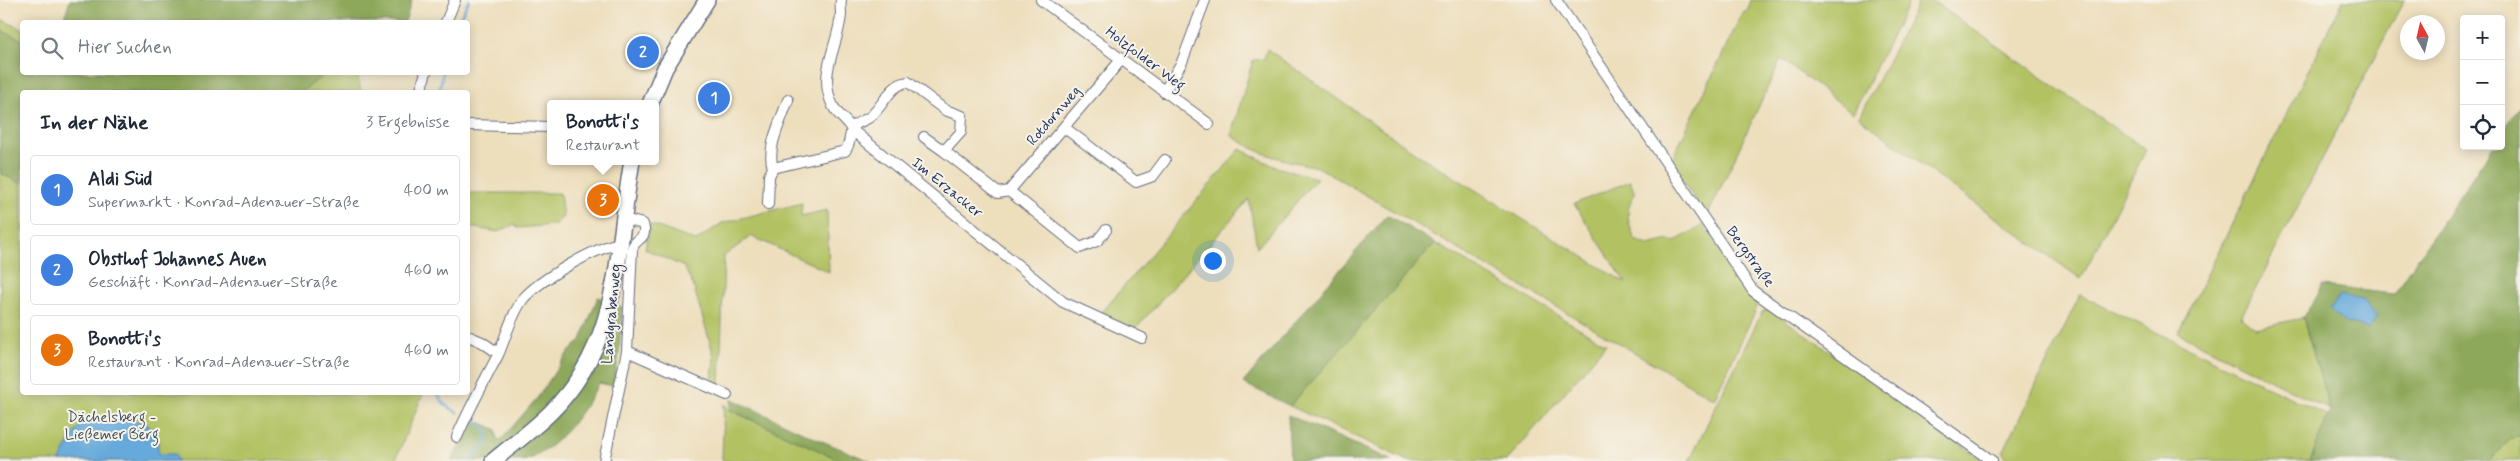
<!DOCTYPE html>
<html lang="de">
<head>
<meta charset="utf-8">
<style>
	:root { --surface:#fff; --page:#f6f6f7; --text:#1f2937; --muted:#747a83; --line:#e0e1e3; --accent:#0b8043 }
	body { margin:0; font-family:Mynerve,sans-serif; background:var(--page); color:var(--text) }
	.controls { position:absolute; right:15px; top:15px; display:grid; overflow:hidden; border-radius:5px; box-shadow:0 2px 12px #0003 }
	.controls button { width:45px; height:45px; display:grid; place-items:center; padding:0; border:0; border-bottom:1px solid var(--line); background:var(--surface); color:var(--text); font:25px sans-serif }
	.compass { position:absolute; left:2400px; top:15px; width:45px; height:45px; border-radius:50%; background:var(--surface); box-shadow:0 2px 12px #0003; rotate:352deg }
	.you { position:absolute; left:1212px; top:260px; width:18px; height:18px; margin:-12px; border:4px solid #fff; border-radius:50%; background:#1a73e8; box-shadow:0 0 0 8px #1a73e833 }
	.badge { display:grid; place-items:center; width:32px; height:32px; border-radius:50%; background:var(--accent); color:#fff; font-size:16px; font-weight:700 }
	.pin { position:absolute; translate:-50% -50%; border:2px solid #fff; box-shadow:0 1px 5px #0006 }
	.popup { position:absolute; left:547px; top:100px; width:112px; height:65px; box-sizing:border-box; display:grid; place-content:center; border-radius:5px; background:var(--surface); filter:drop-shadow(0 1px 4px #0005); font-size:16px; white-space:nowrap; color:var(--muted) }
	.popup b { font-size:19px; color:var(--text) }
	.popup::after { content:''; position:absolute; left:50%; top:100%; margin-left:-10px; border:10px solid transparent; border-top-color:var(--surface) }
	.list { margin:0; padding:0; list-style:none }
	h2 { display:flex; justify-content:space-between; align-items:center; height:65px; margin:0; padding:0 20px; font-size:21px }
	h2 small { font-size:16px; font-weight:400; color:var(--muted) }
	.list li { display:grid; grid-template-columns:32px 1fr auto; gap:15px; align-items:center; box-sizing:border-box; height:70px; margin:0 10px 10px; padding:0 10px; border:1px solid var(--line); border-radius:5px }
	.list b { display:block; font-size:19px; white-space:nowrap }
	.list p { margin:0; font-size:16px; white-space:nowrap; color:var(--muted) }
	.list em { font-size:16px; font-style:normal; color:var(--muted) }
	.icon { flex:none; width:28px; height:28px; fill:none; stroke:currentColor; stroke-width:2; stroke-linecap:round; stroke-linejoin:round }
	.map { position:relative; flex:none; width:2520px; height:461px; overflow:hidden }
	.search { position:absolute; background:var(--surface); box-shadow:0 2px 12px #0003; left:20px; top:20px; width:450px; height:55px; display:flex; align-items:center; gap:12px; box-sizing:border-box; padding:0 18px; border-radius:5px; color:var(--muted); font-size:19px }
	.panel { position:absolute; background:var(--surface); box-shadow:0 2px 12px #0003; left:20px; top:90px; width:450px; height:305px; border-radius:5px }
	.map>svg:first-child { display:block }
	.green { fill:#b2c264; stroke:#667861 }
	.forest { fill:#8da85a; stroke:#546c5c }
	.water { fill:#66aadb; stroke:#406c9c }
	.lines { fill:none; stroke-linecap:round; stroke-linejoin:round }
	.stream { stroke:#66aadb; stroke-width:2.5 }
	.minor-casing { stroke:#646c7f; stroke-width:12 }
	.secondary-casing { stroke:#646c7f; stroke-width:18 }
	.minor { stroke:#fff; stroke-width:10 }
	.secondary { stroke:#fff; stroke-width:15 }
	.labels { text-anchor:middle; dominant-baseline:central; stroke-width:4; stroke-linejoin:round; paint-order:stroke }
	.street-label { font-size:15px; fill:#1b2f5e; stroke:#f7f3e8 }
	.park-label { font-size:15px; fill:#415460; stroke:#f7f3e8 }
</style>
</head>
<body>
<div class="map">
<svg width="2520" height="461" viewBox="0 0 2520 461">
	<rect width="100%" height="100%" fill="#f7f3e8"/>
	<filter id="ink" filterUnits="userSpaceOnUse"><feTurbulence type="fractalNoise" baseFrequency=".02" numOctaves="2"/><feDisplacementMap in="SourceGraphic" scale="10" xChannelSelector="R" yChannelSelector="G"/><feConvolveMatrix kernelMatrix="1 2 1 2 8 2 1 2 1" color-interpolation-filters="sRGB"/></filter>
	<filter id="wash" filterUnits="userSpaceOnUse"><feTurbulence type="fractalNoise" baseFrequency=".0096" numOctaves="4" result="noise"/><feDisplacementMap in="SourceGraphic" scale="20" xChannelSelector="R" yChannelSelector="G"/><feGaussianBlur stdDeviation="1.12" result="paint"/><feColorMatrix in="noise" values="0 0 0 0 0 0 0 0 0 0 0 0 0 0 0 0 0 1.4 0 .05"/><feComposite in="paint" operator="in"/></filter>
	<g filter="url(#wash)">
		<rect width="100%" height="100%" fill="#eddebc"/>
		<path class="green" d="M1751,0H1910L1853,113L1781,59L1707,217L1670,163L1742,14L1748,10Z
			M1919,0H1931L2146,150L2081,279L1933,173L1859,117Z
			M2343,0H2404L2241,317L2255,328L2303,318L2330,410L2178,333Z
			M0,19L22,29V72L357,73L361,92H22V392L423,394L395,461H0Z
			M1267,49L1417,154L1626,283L1574,204L1630,181L1635,194C1624,210 1628,223 1635,240L1648,245L1669,240L1674,242L1703,225L1759,303L1714,399L1318,167C1283,160 1260,156 1231,135L1253,60L1264,59Z
			M1240,149L1276,167L1317,178L1257,248L1249,199L1133,332L1098,317Z
			M468,193H560L563,217L555,225L517,228L515,224L498,232L468,227Z
			M802,203L801,216L827,210L829,272L751,236L724,256L720,384L712,381L714,356L693,285L684,267L645,249L650,224L696,241L722,223Z
			M1435,243L1606,344L1507,461H1408L1290,406Z
			M2080,295L2328,416L2310,461L2006,460L2003,452Z
			M1768,309L1771,310L1984,461H1689L1762,312Z
			M724,404L730,410L842,461H725L722,459Z
			M2520,435V461H2488L2511,439Z"/>
		<path class="forest" d="M70,0H412L405,22H63Z
			M0,30L22,40V72L326,73L302,92H22V184L0,173Z
			M2520,106V435L2511,439L2488,461H2310L2330,410L2303,318L2322,286L2394,294L2493,146H2501V134Z
			M1387,215L1435,243L1290,406L1243,383Z
			M598,297L622,307L619,355L613,386L599,383C585,409 553,457 521,461C498,461 474,461 451,461L474,420L496,429L498,440L502,439L538,397L567,354L581,340Z
			M732,399L817,439L870,461H842L730,410Z
			M1288,415L1393,461H1290Z"/>
		<path class="water" d="M2340,295L2362,300L2377,317L2368,329L2343,322L2330,309Z
			M111,417C125,420 153,419 157,437C159,443 157,448 159,454H175L178,461H60C61,456 80,423 84,422C91,418 102,419 111,417Z"/>
		<g class="lines">
			<path class="stream" d="M458,22L469,0
				M439,92L443,72
				M436,392L445,405L458,413
				M469,461L487,443C488,432 486,427 476,422"/>
		</g>
	</g>
	<g filter="url(#ink)">
		<g class="lines">
			<defs>
				<path id="minor" d="M841,0C840,5 841,10 841,15C838,47 817,74 833,106C838,116 847,120 852,130L1063,302L1142,338
					M1041,0L1209,124
					M1556,0L1753,291L1992,461
					M446,22L455,0
					M420,92L426,72
					M1164,92L1182,62L1205,0
					M788,100C781,121 766,148 773,168L845,151C851,143 849,137 852,129C856,121 866,121 871,116C884,105 890,84 908,82L945,110L962,116L961,132L944,151L998,193L1009,191
					M468,125L550,127
					M1065,128L1136,182L1153,176L1165,160
					M924,137L944,151
					M768,204L769,176L773,168
					M1106,230L1097,241L1080,248L1009,191L1121,60
					M468,336L482,342L498,353
					M627,351L727,395
					M457,437C469,409 484,382 498,355C506,337 511,315 523,299C539,280 597,246 622,243
					M604,461L627,351L632,249C635,236 648,242 643,224L624,219"/>
				<path id="secondary" d="M650,104L665,68L707,0
					M493,461C512,445 533,430 551,412C621,343 616,251 632,161"/>
			</defs>
			<use href="#minor" class="minor-casing"/>
			<use href="#secondary" class="secondary-casing"/>
			<use href="#minor" class="minor"/>
			<use href="#secondary" class="secondary"/>
		</g>
	</g>
	<g class="labels">
		<g class="street-label">
			<text transform="translate(1145 59) rotate(37)">Holzfolder Weg</text>
			<text transform="translate(1054 116) rotate(-49)">Rotdornweg</text>
			<text transform="translate(947 188) rotate(39)">Im Erzacker</text>
			<text transform="translate(1750 257) rotate(54)">Bergstraße</text>
			<text transform="translate(612 314) rotate(-85)">Landgrabenweg</text>
		</g>
		<g class="park-label">
			<text x="112" y="418">Dächelsberg -<tspan x="112" dy="17">Ließemer Berg</tspan></text>
		</g>
	</g>
</svg>
<div class="controls">
<button>+</button>
<button>−</button>
<button><svg class="icon" aria-label="locate" viewBox="0 0 24 24"><circle cx="12" cy="12" r="6"/><path d="M12 2v4M12 18v4M2 12h4M18 12h4"/></svg></button>
</div>
<svg class="compass" viewBox="-18 -18 36 36"><path d="M0-13l5 13h-10z" fill="#e53935"/><path d="M0 13l5-13h-10z" fill="#747a83"/></svg>
<div class="you"></div>
<div class="pin badge" style="left:714px;top:98px;background:#3f7fe0">1</div>
<div class="pin badge" style="left:643px;top:52px;background:#3f7fe0">2</div>
<div class="pin badge" style="left:603px;top:200px;background:#e8710a">3</div>
<div class="popup"><b>Bonotti's</b>Restaurant</div>
<div class="search"><svg class="icon" aria-label="search" viewBox="0 0 24 24"><circle cx="10" cy="10" r="6"/><path d="M15 15l6 6"/></svg>Hier suchen</div>
<section class="panel">
<h2>In der Nähe<small>3 Ergebnisse</small></h2>
<ul class="list">
<li><span class="badge" style="background:#3f7fe0">1</span><div><b>Aldi Süd</b><p>Supermarkt · Konrad-Adenauer-Straße</p></div><em>400 m</em></li>
<li><span class="badge" style="background:#3f7fe0">2</span><div><b>Obsthof Johannes Auen</b><p>Geschäft · Konrad-Adenauer-Straße</p></div><em>460 m</em></li>
<li><span class="badge" style="background:#e8710a">3</span><div><b>Bonotti's</b><p>Restaurant · Konrad-Adenauer-Straße</p></div><em>460 m</em></li>
</ul>
</section>
</div>
</body>
</html>
